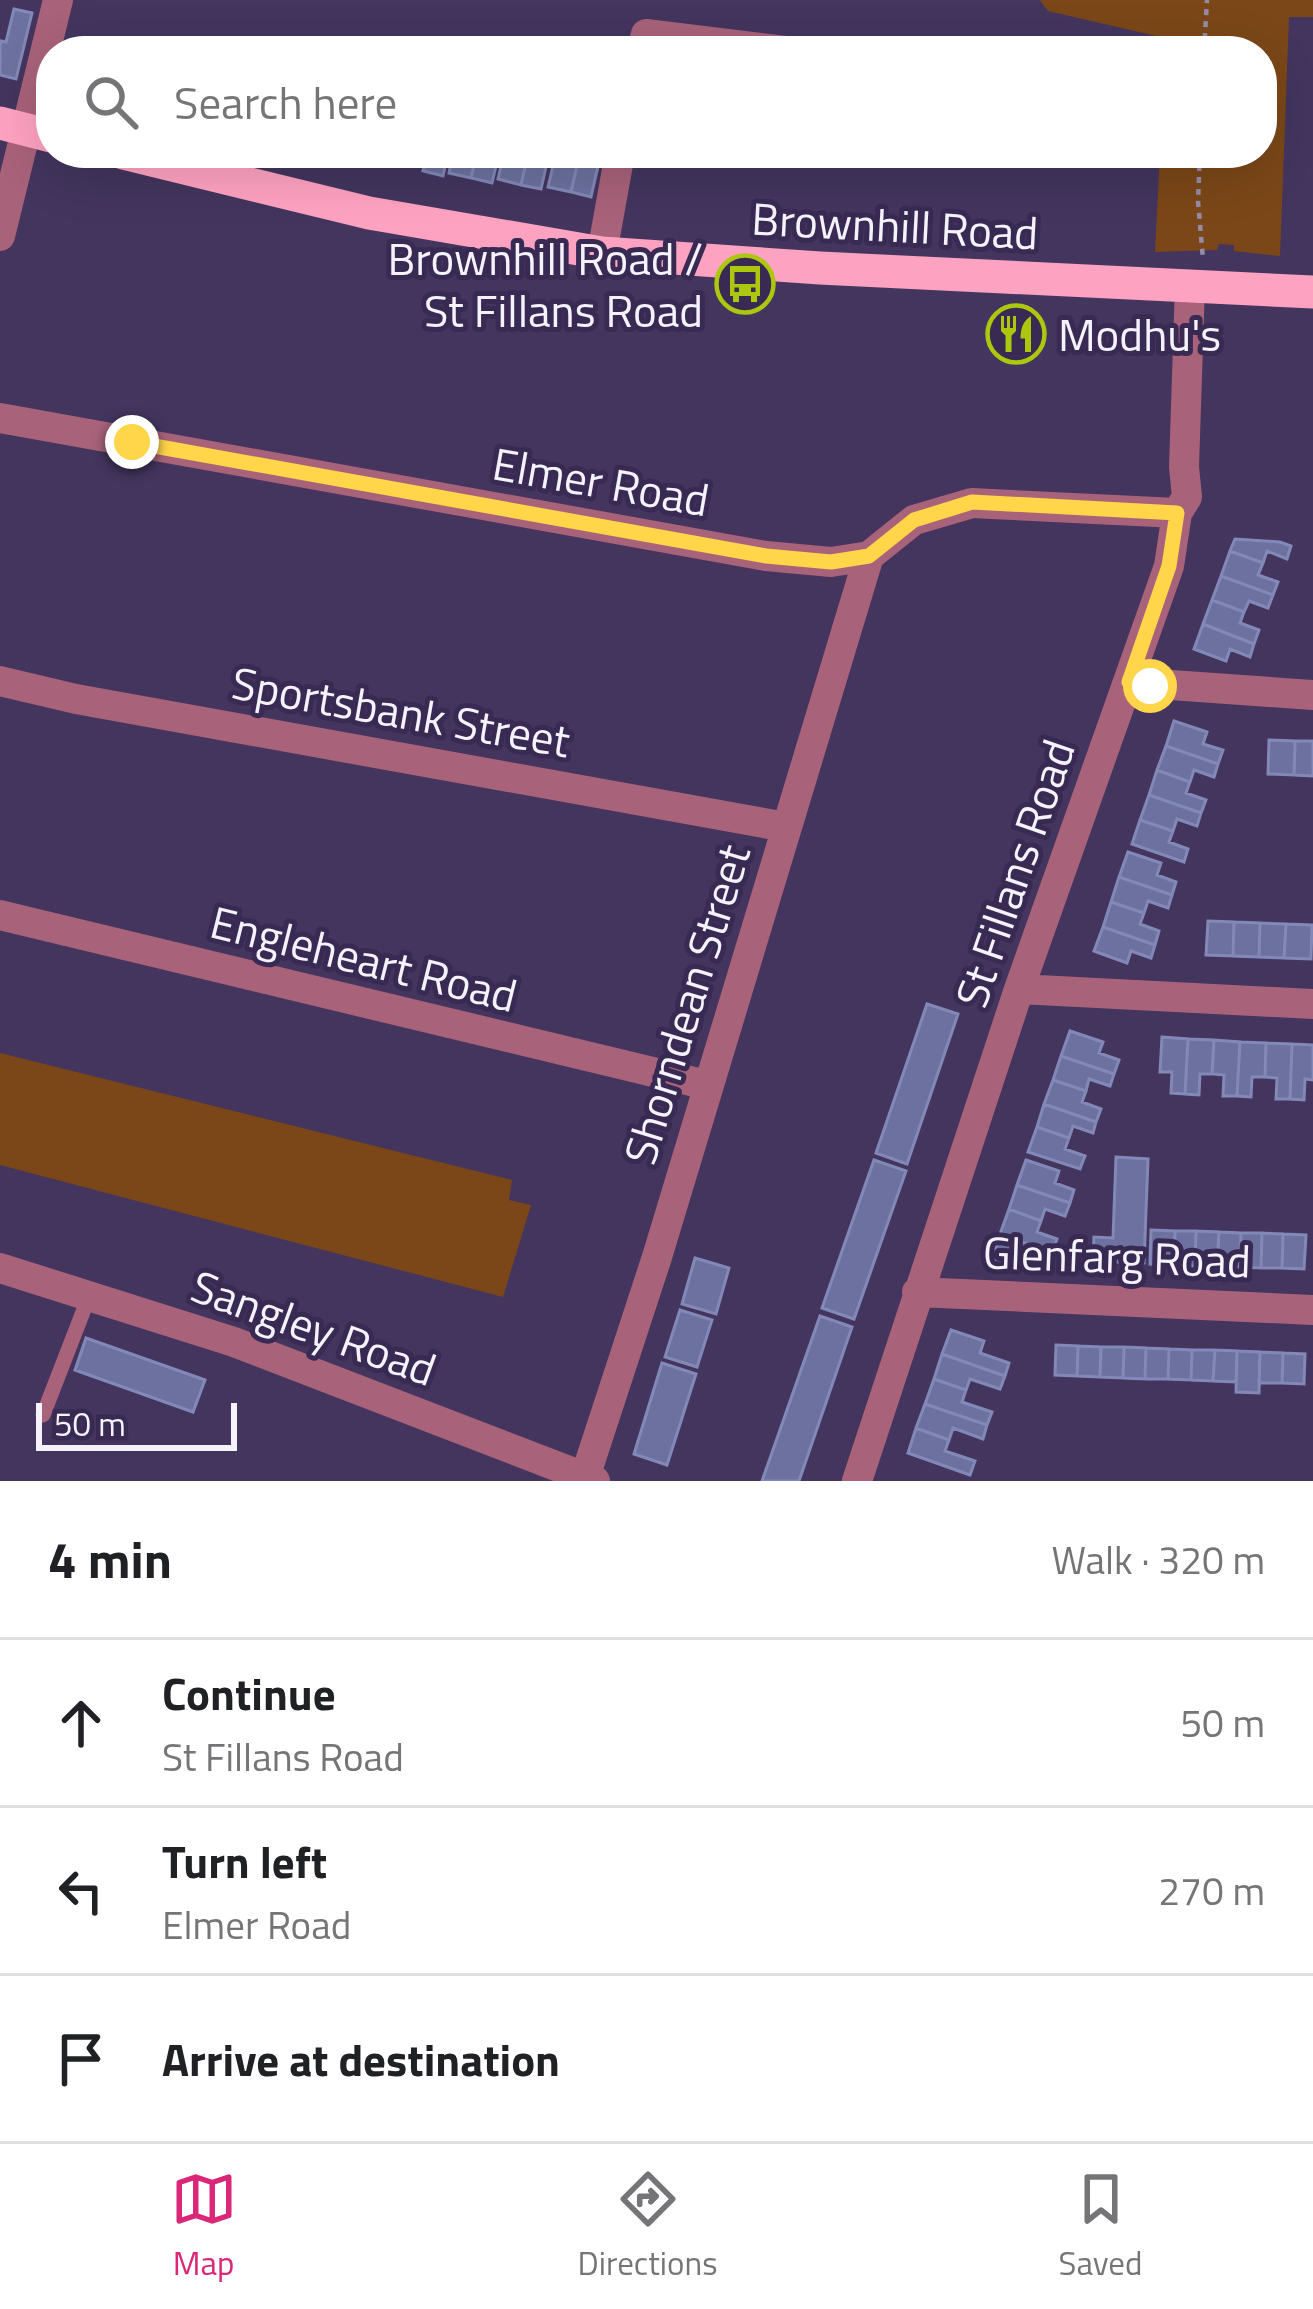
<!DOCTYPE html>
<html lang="en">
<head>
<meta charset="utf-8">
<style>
	:root { --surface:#fff; --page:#f2f2f2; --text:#202124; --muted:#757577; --line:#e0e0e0; --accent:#db2777 }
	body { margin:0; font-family:"Titillium Web",sans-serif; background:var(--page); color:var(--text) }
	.scale { position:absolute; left:36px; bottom:30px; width:201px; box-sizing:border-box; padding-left:12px; border:6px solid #f5f2fc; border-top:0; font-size:33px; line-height:42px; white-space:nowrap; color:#f5f2fc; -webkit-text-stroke:9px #392a53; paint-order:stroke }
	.stop { position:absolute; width:36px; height:36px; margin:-27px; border:9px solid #ffd54a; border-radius:50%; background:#fff }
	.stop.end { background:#ffd54a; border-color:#fff; box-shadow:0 3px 12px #0008 }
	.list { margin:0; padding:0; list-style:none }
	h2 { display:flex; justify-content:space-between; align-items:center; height:156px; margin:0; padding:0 48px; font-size:51px }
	h2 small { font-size:39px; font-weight:400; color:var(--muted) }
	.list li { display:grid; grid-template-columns:78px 1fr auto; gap:36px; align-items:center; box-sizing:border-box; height:168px; padding:0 48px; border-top:3px solid var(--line) }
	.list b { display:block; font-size:45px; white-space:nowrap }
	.list p { margin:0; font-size:39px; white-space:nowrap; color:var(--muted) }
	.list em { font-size:39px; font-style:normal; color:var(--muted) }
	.icon { flex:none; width:66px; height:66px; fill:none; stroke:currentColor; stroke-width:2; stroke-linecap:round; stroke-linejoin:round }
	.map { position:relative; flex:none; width:1313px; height:1481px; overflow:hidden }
	.search { position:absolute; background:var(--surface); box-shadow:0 12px 48px #0002; left:36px; right:36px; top:36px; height:132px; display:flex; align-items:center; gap:30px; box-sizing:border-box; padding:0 42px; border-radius:48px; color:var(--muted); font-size:45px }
	.sheet { height:660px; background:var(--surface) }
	nav { display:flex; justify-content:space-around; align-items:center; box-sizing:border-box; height:168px; border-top:3px solid var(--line); background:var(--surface); font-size:33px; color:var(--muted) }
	nav a { display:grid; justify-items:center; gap:6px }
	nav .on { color:var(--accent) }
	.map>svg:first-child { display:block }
	.green { fill:#7b4718 }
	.building { fill:#6c719f; stroke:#8289b8; stroke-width:3 }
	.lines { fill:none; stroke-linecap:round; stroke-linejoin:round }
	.path { stroke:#958ca7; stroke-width:4.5; stroke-dasharray:6 6; stroke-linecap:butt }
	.service { stroke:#a8627a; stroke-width:15 }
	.minor { stroke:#a8627a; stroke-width:30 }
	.tertiary { stroke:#a8627a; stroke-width:30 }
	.trunk { stroke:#fea2c1; stroke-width:33 }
	.route { stroke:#ffd54a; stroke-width:15 }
	.labels { text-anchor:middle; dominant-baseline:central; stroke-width:10; stroke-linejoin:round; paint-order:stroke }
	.street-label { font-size:45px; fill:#f5f2fc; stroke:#392a53 }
	.poi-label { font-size:45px; fill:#f5f2fc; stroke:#392a53; text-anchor:end }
</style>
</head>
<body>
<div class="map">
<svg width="1313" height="1481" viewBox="0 0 1313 1481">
	<rect width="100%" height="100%" fill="#43355e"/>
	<path class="green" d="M1040,0H1313V17H1289L1280,256L1234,251V245L1219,244L1217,250L1155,252L1160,153H1262V51H1165V38L1048,11Z
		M0,1053L512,1180L509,1200L531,1205L503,1297L0,1165Z"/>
	<path class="building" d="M14,9L32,13L16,79L0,75V45L1,41L6,42Z
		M427,153H448L443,176L423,171Z
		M453,153H477L471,178L449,173Z
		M477,153H499L492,183L471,178Z
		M504,153H528L521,185L498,179Z
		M528,153L549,154L541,189L521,185Z
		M556,153H580L571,192L548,187Z
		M580,153H594L592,160L599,162L591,197L571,192Z
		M1235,539L1280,542L1291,546L1287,559L1267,551L1263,563L1230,551Z
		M1230,551L1263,563L1258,575L1278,582L1273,595L1221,576Z
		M1221,576L1273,595L1268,608L1249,601L1244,612L1212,600Z
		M1212,600L1244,612L1240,623L1259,630L1254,644L1203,624Z
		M1203,624L1254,644L1250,657L1230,649L1226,661L1194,649Z
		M1174,721L1207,732L1203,744L1223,750L1218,764L1166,746Z
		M1269,740L1295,741L1294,775L1268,774Z
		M1295,741H1313V776L1294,775Z
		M1166,746L1218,764L1214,777L1194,770L1190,782L1157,770Z
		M1157,770L1190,782L1186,793L1206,800L1201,813L1149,795Z
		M1149,795L1201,813L1197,826L1177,819L1173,831L1140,820Z
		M1140,820L1173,831L1169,842L1188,849L1184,862L1132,844Z
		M1128,852L1161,863L1157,875L1176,882L1172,895L1119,877Z
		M1119,877L1172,895L1168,908L1148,901L1144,913L1111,902Z
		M1111,902L1144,913L1140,924L1159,931L1155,945L1103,927Z
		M1208,921L1234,922L1233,956L1206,955Z
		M1234,922L1260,923L1259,957L1233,956Z
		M1260,923L1286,924L1284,958L1259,957Z
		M1286,924L1312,925L1311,959L1284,958Z
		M1103,927L1155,945L1151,958L1131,951L1127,963L1094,951Z
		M927,1004L958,1014L907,1164L876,1153Z
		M1070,1031L1103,1042L1099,1053L1119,1060L1114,1074L1061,1056Z
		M1162,1037L1188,1039L1185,1094L1171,1093L1172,1072H1160Z
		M1188,1039L1214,1040L1212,1074H1200L1199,1095L1185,1094Z
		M1214,1040L1240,1042L1237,1096H1223L1224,1075L1212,1074Z
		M1240,1042L1266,1043L1265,1077H1252L1251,1097L1237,1096Z
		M1266,1043L1292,1044L1290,1099H1276L1277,1078L1265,1077Z
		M1292,1044L1313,1045V1080L1305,1079L1304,1100L1290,1099Z
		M1061,1056L1114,1074L1110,1086L1089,1079L1086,1091L1053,1080Z
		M1053,1080L1086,1091L1082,1102L1101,1109L1096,1122L1044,1104Z
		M1044,1104L1096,1122L1093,1133L1073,1126L1069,1138L1037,1127Z
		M1037,1127L1069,1138L1065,1149L1085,1156L1080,1169L1028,1152Z
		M1116,1157L1148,1159L1144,1263L1093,1261L1094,1237L1113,1238Z
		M874,1160L906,1171L854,1319L822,1308Z
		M1026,1160L1059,1171L1055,1183L1074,1190L1070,1203L1017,1185Z
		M1017,1185L1070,1203L1065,1216L1045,1209L1041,1221L1009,1209Z
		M1009,1209L1041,1221L1037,1232L1057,1239L1052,1253L1000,1234Z
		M1151,1230L1175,1231L1174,1265L1150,1264Z
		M1175,1231H1196L1195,1266L1174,1265Z
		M1196,1231L1219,1232L1217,1266H1195Z
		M1219,1232L1241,1233L1240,1267L1217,1266Z
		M1241,1233H1262L1261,1268L1240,1267Z
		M1262,1233L1283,1234L1282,1268H1261Z
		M1000,1234L1052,1253L1048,1266L1028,1259L1024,1270L992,1259Z
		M1283,1234L1306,1235L1304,1269L1282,1268Z
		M695,1258L729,1268L716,1314L682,1304Z
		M680,1310L712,1320L697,1367L665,1357Z
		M820,1316L852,1327L799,1481H762Z
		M951,1330L984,1341L980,1353L1009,1363L1005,1376L942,1354Z
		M86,1338L205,1380L193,1412L75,1370Z
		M1056,1345L1078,1346L1077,1376L1055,1375Z
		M1078,1346L1101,1347L1100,1377L1077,1376Z
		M1101,1347H1124L1123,1378L1100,1377Z
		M1124,1347L1146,1348L1145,1379L1123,1378Z
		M1146,1348L1169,1349L1168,1379H1145Z
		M1169,1349L1192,1350L1191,1380L1168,1379Z
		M1192,1350H1215L1213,1381L1191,1380Z
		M1215,1350L1237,1351L1236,1382L1213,1381Z
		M1237,1351L1260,1352L1259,1393L1236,1392Z
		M1260,1352L1283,1353L1282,1383H1259Z
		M1283,1353L1305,1354L1304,1384L1282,1383Z
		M942,1354L1005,1376L1000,1389L970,1379L966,1390L934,1379Z
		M662,1363L696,1374L667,1465L634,1454Z
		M934,1379L966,1390L962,1402L992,1412L987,1425L925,1404Z
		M925,1404L987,1425L983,1439L953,1428L949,1440L916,1428Z
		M916,1428L949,1440L945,1451L975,1461L970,1475L908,1453Z"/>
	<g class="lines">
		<path class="path" d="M1204,51L1207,0
			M1200,153L1198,201L1203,259"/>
		<path class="service" d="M43,1415L88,1299"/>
		<path class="minor" d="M642,51L646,34L785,51
			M0,236L58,0
			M602,253L620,153
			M0,418L766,556L831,562L869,556L914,520L972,503L1177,513
			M0,681L76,699L786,827
			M1129,682L1313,695
			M0,915L707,1085
			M1019,989L1313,1004
			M917,1292L1313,1310
			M585,1477L657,1257L869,556
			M857,1481L1019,989L1169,566L1177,513L1187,497L1184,467L1190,285"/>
		<path class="tertiary" d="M0,1268L234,1342L595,1481"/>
		<path class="trunk" d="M0,123L51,136
			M123,153L369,213L602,253L820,268L1313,292"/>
	</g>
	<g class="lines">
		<path class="route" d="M132,442L766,556L831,562L869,556L914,520L972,502L1177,513L1169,566L1129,682L1150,686"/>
	</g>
	<defs>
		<symbol id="bus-ring" viewBox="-11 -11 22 22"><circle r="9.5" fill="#392a53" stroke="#adc60e" stroke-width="1.5"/><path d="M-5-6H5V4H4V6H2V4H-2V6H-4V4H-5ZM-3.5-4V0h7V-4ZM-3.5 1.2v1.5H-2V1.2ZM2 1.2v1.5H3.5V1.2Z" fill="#adc60e"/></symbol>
		<symbol id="restaurant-ring" viewBox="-11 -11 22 22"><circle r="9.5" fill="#392a53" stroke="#adc60e" stroke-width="1.5"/><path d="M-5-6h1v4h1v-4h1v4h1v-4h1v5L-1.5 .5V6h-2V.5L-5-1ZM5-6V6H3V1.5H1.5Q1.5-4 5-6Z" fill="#adc60e"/></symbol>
	</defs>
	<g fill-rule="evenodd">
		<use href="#bus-ring" x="712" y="251" width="66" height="66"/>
		<use href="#restaurant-ring" x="983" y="301" width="66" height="66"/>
	</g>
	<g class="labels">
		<g class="street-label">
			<text transform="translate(895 225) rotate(3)">Brownhill Road</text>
			<text transform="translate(601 481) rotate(10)">Elmer Road</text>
			<text transform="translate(401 711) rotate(10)">Sportsbank Street</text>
			<text transform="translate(1014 873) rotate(-71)">St Fillans Road</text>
			<text transform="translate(364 958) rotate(14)">Engleheart Road</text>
			<text transform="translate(686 1004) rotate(-73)">Shorndean Street</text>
			<text transform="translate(1117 1256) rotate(2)">Glenfarg Road</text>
			<text transform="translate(314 1327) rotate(20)">Sangley Road</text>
		</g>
		<g class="poi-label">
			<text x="703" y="258">Brownhill Road /<tspan x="703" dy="52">St Fillans Road</tspan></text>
			<text x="1058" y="334" text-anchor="start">Modhu's</text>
		</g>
	</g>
</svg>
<div class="scale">50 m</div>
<div class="stop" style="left:1150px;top:686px"></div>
<div class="stop end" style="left:132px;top:442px"></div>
<div class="search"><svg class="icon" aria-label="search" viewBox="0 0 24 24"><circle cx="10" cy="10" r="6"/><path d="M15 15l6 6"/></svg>Search here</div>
</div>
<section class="sheet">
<h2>4 min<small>Walk · 320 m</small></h2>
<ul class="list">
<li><svg class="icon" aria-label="ahead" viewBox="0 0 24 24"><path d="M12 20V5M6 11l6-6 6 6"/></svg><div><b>Continue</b><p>St Fillans Road</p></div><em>50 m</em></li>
<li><svg class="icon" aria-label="left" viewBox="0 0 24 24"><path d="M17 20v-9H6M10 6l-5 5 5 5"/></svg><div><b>Turn left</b><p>Elmer Road</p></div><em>270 m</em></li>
<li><svg class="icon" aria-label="arrive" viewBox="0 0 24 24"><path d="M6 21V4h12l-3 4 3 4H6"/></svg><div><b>Arrive at destination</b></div></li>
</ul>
</section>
<nav>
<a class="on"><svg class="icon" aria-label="map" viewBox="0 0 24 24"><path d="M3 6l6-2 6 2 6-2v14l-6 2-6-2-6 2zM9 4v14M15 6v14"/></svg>Map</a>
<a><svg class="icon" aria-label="directions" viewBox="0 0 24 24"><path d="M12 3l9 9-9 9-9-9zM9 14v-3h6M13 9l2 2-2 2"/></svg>Directions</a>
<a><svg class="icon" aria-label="saved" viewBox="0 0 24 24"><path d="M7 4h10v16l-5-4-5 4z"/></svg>Saved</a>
</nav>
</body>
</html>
